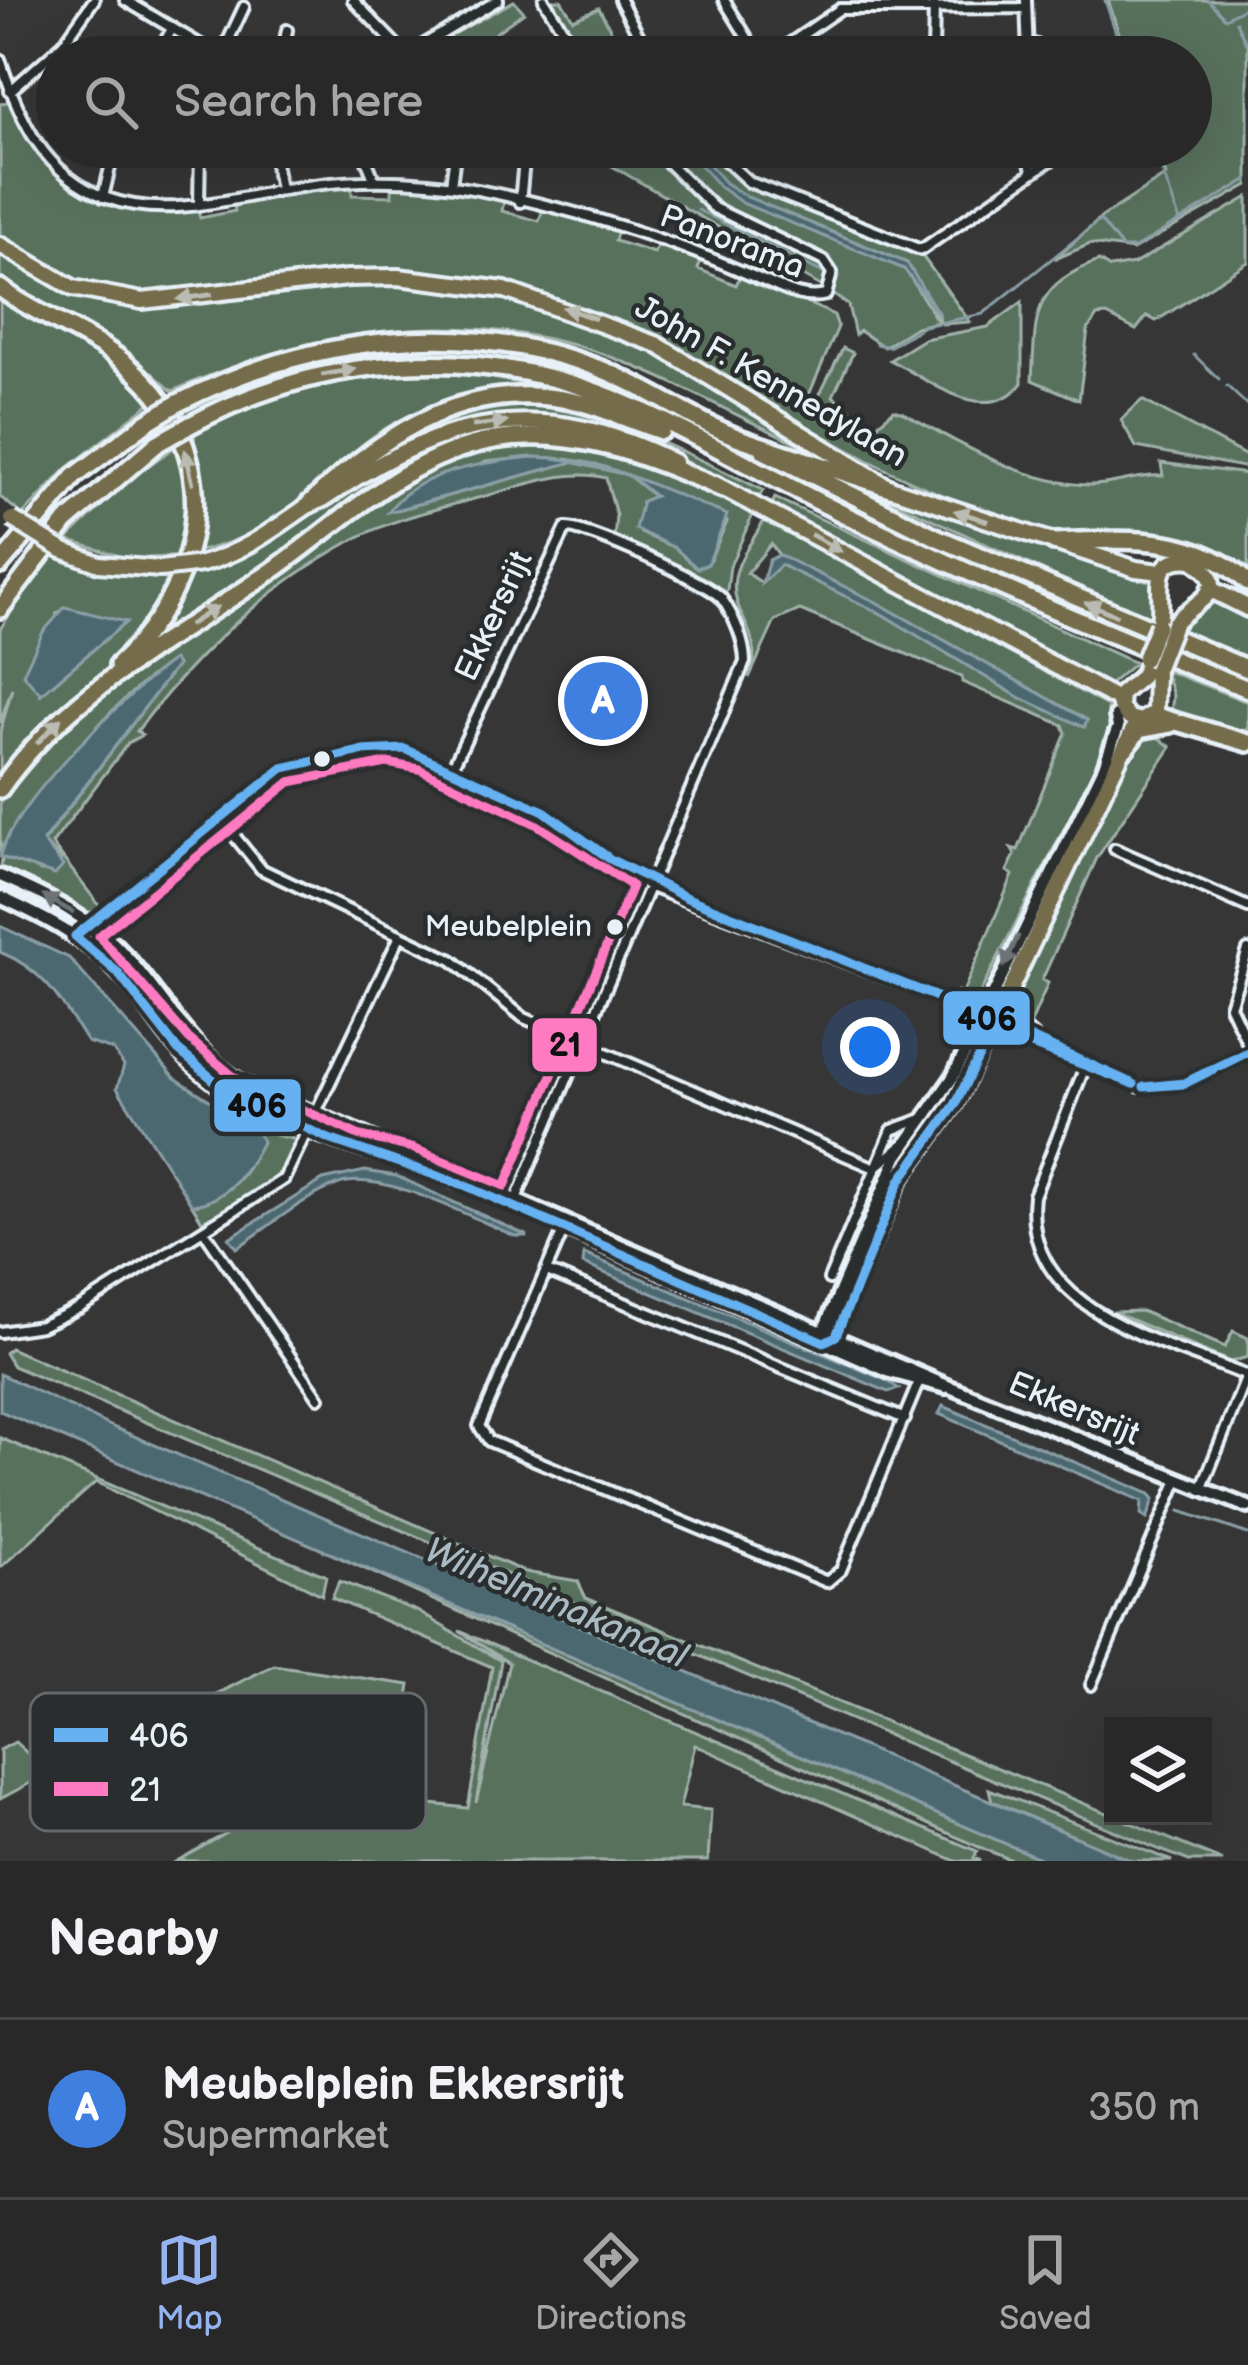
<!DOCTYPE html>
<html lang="en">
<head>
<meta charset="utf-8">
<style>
	:root { --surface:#292829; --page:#353435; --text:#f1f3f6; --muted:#a5a6a8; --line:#454446; --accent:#95b2f1 }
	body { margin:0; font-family:"Balsamiq Sans",sans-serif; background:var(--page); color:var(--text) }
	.controls { position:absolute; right:36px; bottom:36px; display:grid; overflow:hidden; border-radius:0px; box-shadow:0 12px 48px #0002 }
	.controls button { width:108px; height:108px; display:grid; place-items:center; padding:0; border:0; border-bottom:3px solid var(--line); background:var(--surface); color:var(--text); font:60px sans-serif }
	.you { position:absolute; left:870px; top:1047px; width:42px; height:42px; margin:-30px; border:9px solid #fff; border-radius:50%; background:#1a73e8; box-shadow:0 0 0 18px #1a73e833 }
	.badge { display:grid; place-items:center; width:78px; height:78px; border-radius:50%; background:var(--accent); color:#fff; font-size:39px; font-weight:700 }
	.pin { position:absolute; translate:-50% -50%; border:6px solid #fff; box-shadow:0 3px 12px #0006 }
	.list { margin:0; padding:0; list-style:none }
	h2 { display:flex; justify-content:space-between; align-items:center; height:156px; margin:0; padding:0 48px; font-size:51px }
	h2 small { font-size:39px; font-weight:400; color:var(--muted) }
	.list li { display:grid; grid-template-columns:78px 1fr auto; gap:36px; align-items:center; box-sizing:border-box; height:180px; padding:0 48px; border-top:3px solid var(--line) }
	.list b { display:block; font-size:45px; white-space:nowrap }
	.list p { margin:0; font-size:39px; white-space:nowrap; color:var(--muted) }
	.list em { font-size:39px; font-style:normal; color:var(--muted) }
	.icon { flex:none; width:66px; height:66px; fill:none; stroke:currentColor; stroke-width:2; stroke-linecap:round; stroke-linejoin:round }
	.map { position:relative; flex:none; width:1248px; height:1861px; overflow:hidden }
	.search { position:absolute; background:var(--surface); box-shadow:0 12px 48px #0002; left:36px; right:36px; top:36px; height:132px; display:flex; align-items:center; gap:30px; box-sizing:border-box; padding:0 42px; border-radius:66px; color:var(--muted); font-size:45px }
	.sheet { height:336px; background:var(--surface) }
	nav { display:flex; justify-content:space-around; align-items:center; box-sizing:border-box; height:168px; border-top:3px solid var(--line); background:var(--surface); font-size:33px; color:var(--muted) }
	nav a { display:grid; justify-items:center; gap:6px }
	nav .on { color:var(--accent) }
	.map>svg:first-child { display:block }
	.green { fill:#59715d; stroke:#a0b1aa; stroke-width:3; fill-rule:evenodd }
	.water { fill:#4c6770; stroke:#8a9ea6; stroke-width:3 }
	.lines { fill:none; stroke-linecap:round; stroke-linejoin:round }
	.stream { stroke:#8a9ea6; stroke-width:3 }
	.minor-casing { stroke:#e8f1f8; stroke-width:16 }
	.secondary-casing { stroke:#e8f1f8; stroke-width:20 }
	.trunk-casing { stroke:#e8f1f8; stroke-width:22 }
	.motorway-casing { stroke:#e8f1f8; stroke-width:24 }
	.minor { stroke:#2a2d2e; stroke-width:8 }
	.secondary { stroke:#2a2d2e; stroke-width:10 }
	.trunk { stroke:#746c4b; stroke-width:14 }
	.motorway { stroke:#746c4b; stroke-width:15 }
	.trunk-bridge-casing { stroke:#e8f1f8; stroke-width:22; stroke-linecap:butt }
	.motorway-bridge-casing { stroke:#e8f1f8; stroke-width:24; stroke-linecap:butt }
	.trunk-bridge { stroke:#746c4b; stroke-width:14 }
	.motorway-bridge { stroke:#746c4b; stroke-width:15 }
	.bus-1-casing { stroke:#2a2d2e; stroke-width:18 }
	.bus-2-casing { stroke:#2a2d2e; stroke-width:18 }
	.bus-1 { stroke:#66b1f2; stroke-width:9 }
	.bus-2 { stroke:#fe7ac1; stroke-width:9 }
	.oneway { fill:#babcb3 }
	.oneway2 { fill:#6c7275 }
	.bus-dot { fill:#e8f1f8; stroke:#2a2d2e; stroke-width:4.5 }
	.labels { text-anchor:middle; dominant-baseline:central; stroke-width:9; stroke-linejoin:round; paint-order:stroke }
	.bus-label { font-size:30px; fill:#e8f1f8; stroke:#2a2d2e; text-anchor:end }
	.street-label { font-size:33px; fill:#e8f1f8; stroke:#2a2d2e }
	.water-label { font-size:36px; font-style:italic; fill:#aabac2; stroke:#2a2d2e }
	.key { fill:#2a2d2e; stroke:#63686b; stroke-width:3 }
	.key-label { font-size:33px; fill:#e8f1f8 }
	.line-badge { stroke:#2a2d2e; stroke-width:4.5 }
	.pale-badge-label { font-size:33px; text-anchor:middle; font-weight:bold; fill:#111 }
</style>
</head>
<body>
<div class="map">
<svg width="1248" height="1861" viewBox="0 0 1248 1861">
	<rect width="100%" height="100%" fill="#373637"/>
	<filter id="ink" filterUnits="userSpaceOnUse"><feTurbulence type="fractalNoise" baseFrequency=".00833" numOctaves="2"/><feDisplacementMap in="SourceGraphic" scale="24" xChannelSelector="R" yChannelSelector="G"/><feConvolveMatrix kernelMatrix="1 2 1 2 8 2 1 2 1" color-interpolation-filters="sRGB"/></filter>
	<g filter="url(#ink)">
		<path class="green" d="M548,0H561L573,19L599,8L625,57H585Z
			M1108,0H1248V185L1133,250L1090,244L1055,259L1102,217L1166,175L1157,147H1191V57H1127Z
			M514,1L524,12L463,57L437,43Z
			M9,101C40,176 116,225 197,208L200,218L235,211L233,200L352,185V195L392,196V184L459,190L504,201L502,211L539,221L543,209L618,229L615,241L654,253L659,242L702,258L698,269L736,285L741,274L834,315L838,327L806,402L814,406L843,348L853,353L833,396L873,428L894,410L904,413C959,443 1023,483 1088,485C1113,486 1137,474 1163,476L1161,463L1248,474V580C1200,539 1126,549 1066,535C1037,528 1008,517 979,508C810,453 680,321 503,285C336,251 147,356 0,237V104Z
			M579,147H647L700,201L815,257L829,276L824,288Z
			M655,147H684L720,187L743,203L905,269L938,322L916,327L884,347L860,331L855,335L848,305L831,293L835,273L828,260L719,208Z
			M694,147H706L746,185L923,257L970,322L942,324L907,263L747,197L725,183Z
			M1248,197V262L1156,321L1147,316L1136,330L1107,315L1097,316L1088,330L1079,400L1032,380C1036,316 1030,286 1099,261L1110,268L1134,264Z
			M0,251C105,341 226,289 348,282C397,279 453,285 502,295C626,321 728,393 834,459C754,428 680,381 600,353C455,305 308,331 172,391L147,369L163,397L0,281Z
			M0,294L100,350L154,400L66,469L23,515L0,497Z
			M1022,302V383C987,428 929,380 890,360L924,339L988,327Z
			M427,344C569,353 653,396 776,463L773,470L591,383L426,357L369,360L284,377L186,416L182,410C260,367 340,353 427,344Z
			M420,372L480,375L573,395C520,396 468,392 418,412C328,448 307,528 196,552L201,516L194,434C259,391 344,379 420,372Z
			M1142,400L1248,457V468L1136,447L1121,420Z
			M522,406C609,409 686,454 763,490L758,500L621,434L467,424L423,436L345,481C400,437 451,411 522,406Z
			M522,424L576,436L432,456L272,568L137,653L178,603L191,575C280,552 340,482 423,445C452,432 491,430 522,424Z
			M523,441C603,443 684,474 754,512L730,566L727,590L722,593L614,540L616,515L606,478C567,468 527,485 489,495C442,508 392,518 349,542C265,588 195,655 137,731L142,735L128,743L52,844L102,909L82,914L0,871L3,855L41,871L62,860L43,842L177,665L172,661C99,711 53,780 0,850V803L63,730L112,683L434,460ZM532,457C618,458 646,489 720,512L727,522L708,564L697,568L675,548L641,533L655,497L628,475L572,462L397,510L486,462Z
			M180,443L191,492L184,556L130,559L66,540L130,479Z
			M823,469L1152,578L1156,605L1152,620L1127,609Z
			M787,470L1248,674V680L938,549L785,475Z
			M775,498L1135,663L1108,686L999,634L771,506Z
			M765,519L1107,706L1112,735L977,999H954L957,991L963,992L1013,875L1007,871L1015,855L1011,848L1018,850L1066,733L1063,725L962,682V677L800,610L775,621L749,678C767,632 729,616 735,578C738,558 756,536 765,519ZM771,544L779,555L876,602L1087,720L1085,726L1017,696L882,614L781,565L762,583L747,573Z
			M53,551L99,567L178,578L130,647L49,723L0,781V733L12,688L0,723V629ZM61,611L126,622L41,694L57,613Z
			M1215,600L1248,614V658L1180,631Z
			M1165,670L1248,702V733L1171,713L1173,696Z
			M1150,731L1171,747L1097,858L1042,980L1048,983L1028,1030L1013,1011L1011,998L1136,738Z
			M258,1131L297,1140C290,1180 235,1204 202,1221L192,1205C224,1203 263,1162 258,1131Z
			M1141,1311L1225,1347L1233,1331L1248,1338V1357L1230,1362L1113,1312Z
			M10,1348L525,1572L578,1581L586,1598L1223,1861H1189L1153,1847L13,1366L5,1353Z
			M0,1438L326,1576L322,1595L96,1482L0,1568Z
			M305,1542L1046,1861H1014L979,1847Z
			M339,1581L417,1611L501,1661L476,1803L509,1663L459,1631L977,1851L974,1858L981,1861H956L695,1745L680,1807L711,1810L708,1861H177L234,1829L173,1716L274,1665L410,1685L393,1800L468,1808L492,1667L332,1598Z
			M15,1742L49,1773L0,1799V1750Z
			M989,1789L1172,1861H1132L992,1801Z"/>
		<path class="water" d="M684,147H694L725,183L747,197L907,263L940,316L904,269L742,203L720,187Z
			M532,457C606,458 660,489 727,515L708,564L697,568L675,548L635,529L642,501L655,496L628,475L572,462L388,512C416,471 486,462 532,457Z
			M779,555L876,602L1087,720L1084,727L1017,696L882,614L781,565L762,583L769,560Z
			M65,607L126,622L41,694L23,674L43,632Z
			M173,660L177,665L43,841L63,866L55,875L0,857C11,805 128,692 173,660Z
			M0,926L69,958L175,1078L258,1131L262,1142C249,1169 224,1203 192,1205L117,1088L124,1066L113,1050L87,1042C62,1003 45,970 0,952Z
			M365,1171L396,1176L528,1236H515C474,1219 382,1169 339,1184C303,1197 269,1227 237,1248L229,1238L323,1180Z
			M584,1254L888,1381L899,1389L888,1392L583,1264Z
			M0,1374L115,1428L1132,1861H1046L0,1411Z
			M943,1406L1150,1494L1154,1499L1147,1519L1141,1515L1142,1501L939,1414Z"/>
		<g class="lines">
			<path class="stream" d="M1105,0L1124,57
				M1208,0L1225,18L1248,6
				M1236,22L1246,43
				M1154,147L1179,219
				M698,210L825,274
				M876,344L889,347L924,326L983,314L1100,220L1122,248H1135L1248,179
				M1194,355L1219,379
				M1227,386L1248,406
				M1180,1511L1248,1534"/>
			<defs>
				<path id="minor" d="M125,0L204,47L233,57
					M353,0L406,55
					M544,0L580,57
					M620,0L650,57
					M724,0L759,57
					M1026,0L1028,57
					M1028,42L1037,45L1045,57
					M221,56L244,7
					M156,57L172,29
					M282,57L287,30
					M403,57L498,0
					M770,57L840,9L1026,8
					M933,57L934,0
					M0,59C19,119 44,175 107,198C172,222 248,193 314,185C369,178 424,180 478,190C575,209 667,238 757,278C779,287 802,301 826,295L832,273L824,261L714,208L652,147
					M10,91L63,44L94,0
					M272,147L280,189
					M361,147L374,179
					M711,147L749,182L921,250L1070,147
					M1027,147L1032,172
					M451,185L456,147
					M103,197L115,147
					M520,202L524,161
					M199,204L200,147
					M452,768L566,528C584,526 710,583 722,599C734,616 745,642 745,662L513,1206
					M220,818L261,869L452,960L524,1018L875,1168
					M1115,849L1248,907
					M619,863L680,894
					M75,936L283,768L361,751L405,749L544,811L648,886L957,1005L1140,1087L1184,1083L1248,1052
					M1248,950L1230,1006L1248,1044
					M942,1003L992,1030L1075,1062
					M1086,1064L1034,1196C1021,1312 1164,1341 1247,1376
					M876,1167L905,1143
					M567,1222L479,1426L489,1441L827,1582L841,1570L920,1379
					M204,1231L319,1398
					M547,1271L905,1419
					M829,1279L892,1130L925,1118
					M0,1332L41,1326L79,1308L284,1179L400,936
					M1201,1490L1247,1376
					M1091,1685L1177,1482"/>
				<path id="secondary" d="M0,876C47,896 92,918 127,957C166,1000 189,1049 241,1082L950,1387L1248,1507
					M0,897C43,917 84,937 117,972C147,1003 166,1043 200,1071C271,1132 371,1147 455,1181
					M571,1231L890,1372L946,1387
					M823,1332L897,1157L953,1077L1104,767L1118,727L1116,716
					M833,1337L900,1181L955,1105L1003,1005"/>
				<path id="trunk" d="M0,245L73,288L142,301L348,278L398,277L505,290L656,344L890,488L1136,569L1161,572
					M715,484L1119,700
					M62,550L99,564L160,569
					M202,564C244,552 271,531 306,507C313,502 323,501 330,495C448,414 543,397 674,462
					M1158,625C1167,599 1144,555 1192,560C1241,591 1185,605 1174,624
					M1149,661L1141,677L1121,694L1120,707L1129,718L1141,721L1155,712L1156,670
					M1004,1001L1014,1023L1032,1039
					M1003,1005L1137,721"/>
				<path id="motorway" d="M0,288C37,316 83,330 120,359C228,444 211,577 118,665
					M178,403C309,337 464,316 603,370C651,389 695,422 742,439C791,456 841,471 890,488
					M190,425C319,355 475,343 612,398C695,432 774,481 856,520C984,581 1115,638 1248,689
					M764,451L938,538L1248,669
					M309,504C386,431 471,375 582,403C609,410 634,423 661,431
					M1054,542C1122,540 1195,532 1248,583
					M0,565L75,476L147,422
					M1210,589L1248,608
					M0,609L66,522L158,443
					M1153,715L1248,743
					M1125,749L1139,730L1171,724
					M0,789C70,688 179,637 276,568C346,518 406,456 494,440C577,426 649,458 723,489"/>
			</defs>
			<use href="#minor" class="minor-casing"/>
			<use href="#secondary" class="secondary-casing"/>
			<use href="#trunk" class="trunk-casing"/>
			<use href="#motorway" class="motorway-casing"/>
			<use href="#minor" class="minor"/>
			<use href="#secondary" class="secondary"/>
			<use href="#trunk" class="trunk"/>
			<use href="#motorway" class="motorway"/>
			<defs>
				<path id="trunk-bridge" d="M12,519L62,550
					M160,569L202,564
					M1144,659L1158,625
					M1156,670L1174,624"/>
				<path id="motorway-bridge" d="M147,422L178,403
					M158,443L190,425"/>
			</defs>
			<use href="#trunk-bridge" class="trunk-bridge-casing"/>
			<use href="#motorway-bridge" class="motorway-bridge-casing"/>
			<use href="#trunk-bridge" class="trunk-bridge"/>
			<use href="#motorway-bridge" class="motorway-bridge"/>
			<defs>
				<path id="bus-1" d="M405,749L544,811L610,859L687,898L957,1005L1134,1084L992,1030L955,1105L900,1181L836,1336L824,1342L464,1185L329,1139L227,1091L178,1050L117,972L75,936L283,768L361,751Z
					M1248,1052L1184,1084L1144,1087L1184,1083Z"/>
				<path id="bus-2" d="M387,763L419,769L536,824L632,886L505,1186L412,1148L358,1135L235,1078L189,1039L99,936L290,782Z"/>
			</defs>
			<use href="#bus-1" class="bus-1-casing"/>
			<use href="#bus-2" class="bus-2-casing"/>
			<use href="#bus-1" class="bus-1"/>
			<use href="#bus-2" class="bus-2"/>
		</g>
		<defs><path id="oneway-solid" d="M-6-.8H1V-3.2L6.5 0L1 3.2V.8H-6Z" transform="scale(3)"/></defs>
		<g class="oneway">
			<use href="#oneway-solid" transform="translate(195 297) rotate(172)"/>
			<use href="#oneway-solid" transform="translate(579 313) rotate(-161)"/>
			<use href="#oneway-solid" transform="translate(339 372) rotate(-10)"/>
			<use href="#oneway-solid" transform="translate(490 424) rotate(-7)"/>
			<use href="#oneway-solid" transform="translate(189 467) rotate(-103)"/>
			<use href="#oneway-solid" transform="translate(971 516) rotate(-162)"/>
			<use href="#oneway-solid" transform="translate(826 543) rotate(29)"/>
			<use href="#oneway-solid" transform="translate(1101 609) rotate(-157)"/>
			<use href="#oneway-solid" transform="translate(203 616) rotate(-33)"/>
			<use href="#oneway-solid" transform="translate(49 731) rotate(-46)"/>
		</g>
		<g class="oneway2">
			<use href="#oneway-solid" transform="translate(58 904) rotate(-151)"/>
			<use href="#oneway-solid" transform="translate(1011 951) rotate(115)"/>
		</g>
	</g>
	<g class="bus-dot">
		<circle cx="322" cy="759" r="10"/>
		<circle cx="615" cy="927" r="10"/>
	</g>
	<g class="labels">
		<g class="bus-label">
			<text x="592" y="927">Meubelplein</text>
		</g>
		<g class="street-label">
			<text transform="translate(732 242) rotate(21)">Panorama</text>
			<text transform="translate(771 382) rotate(30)">John F. Kennedylaan</text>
			<text transform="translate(494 616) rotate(-65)">Ekkersrijt</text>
			<text transform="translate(1074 1409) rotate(23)">Ekkersrijt</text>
		</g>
		<g class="water-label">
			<text transform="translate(556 1604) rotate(23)">Wilhelminakanaal</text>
		</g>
	</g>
	<rect x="30" y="1693" width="396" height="138" rx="18" class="key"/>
	<rect x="54" y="1728" width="54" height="14" fill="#66b1f2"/>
	<rect x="54" y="1782" width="54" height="14" fill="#fe7ac1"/>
	<g class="key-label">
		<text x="129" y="1747">406</text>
		<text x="129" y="1801">21</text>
	</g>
	<g class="line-badge">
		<rect x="941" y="989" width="91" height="58" rx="12" fill="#66b1f2"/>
		<rect x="530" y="1016" width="69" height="58" rx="12" fill="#fe7ac1"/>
		<rect x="212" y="1077" width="91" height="57" rx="12" fill="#66b1f2"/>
	</g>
	<g class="pale-badge-label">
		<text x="987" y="1030">406</text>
		<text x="565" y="1056">21</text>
		<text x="257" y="1117">406</text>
	</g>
</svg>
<div class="controls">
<button><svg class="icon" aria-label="layers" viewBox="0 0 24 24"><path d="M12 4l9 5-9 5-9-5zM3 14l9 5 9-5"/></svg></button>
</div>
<div class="you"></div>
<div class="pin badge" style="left:603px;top:701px;background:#3f7fe0">A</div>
<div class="search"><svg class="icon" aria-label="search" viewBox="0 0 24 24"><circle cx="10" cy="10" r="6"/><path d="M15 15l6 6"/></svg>Search here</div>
</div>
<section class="sheet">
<h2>Nearby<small></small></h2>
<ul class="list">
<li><span class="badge" style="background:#3f7fe0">A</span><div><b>Meubelplein Ekkersrijt</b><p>Supermarket</p></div><em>350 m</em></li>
</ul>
</section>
<nav>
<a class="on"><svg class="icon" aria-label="map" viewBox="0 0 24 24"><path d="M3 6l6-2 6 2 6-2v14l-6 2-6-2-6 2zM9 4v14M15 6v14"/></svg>Map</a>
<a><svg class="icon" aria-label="directions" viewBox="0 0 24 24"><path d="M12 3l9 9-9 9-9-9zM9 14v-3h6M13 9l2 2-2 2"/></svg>Directions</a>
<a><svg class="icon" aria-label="saved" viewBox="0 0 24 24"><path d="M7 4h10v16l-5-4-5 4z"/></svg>Saved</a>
</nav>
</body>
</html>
